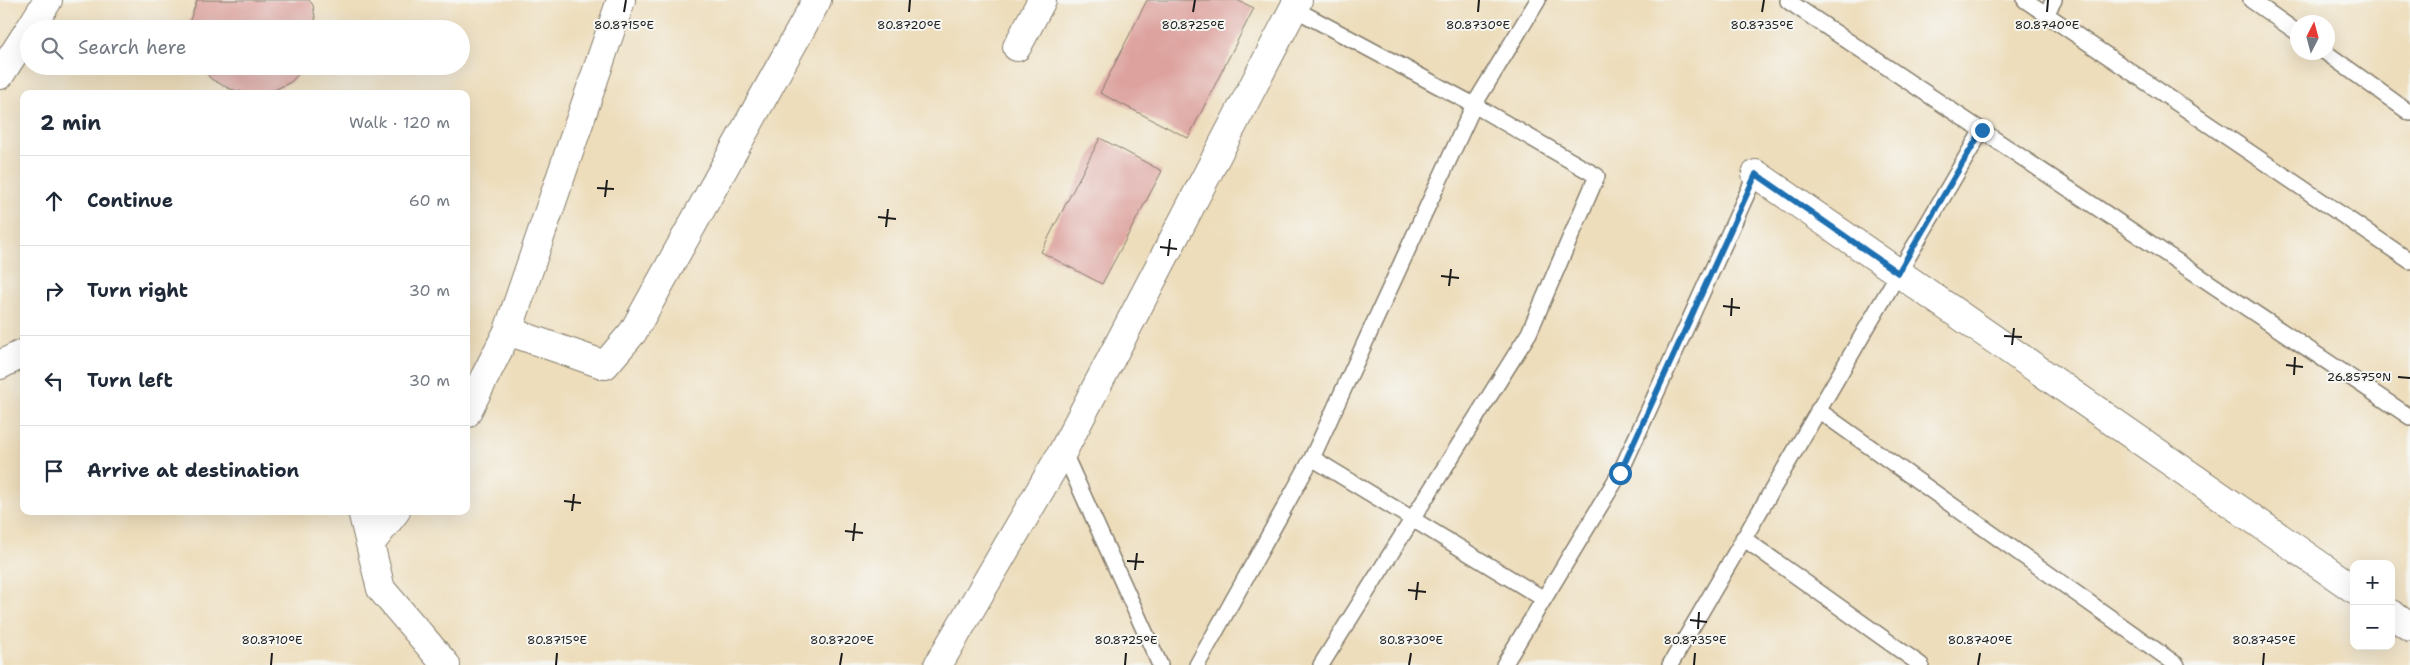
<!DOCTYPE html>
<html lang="en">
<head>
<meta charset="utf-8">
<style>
	:root { --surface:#fff; --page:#f6f6f7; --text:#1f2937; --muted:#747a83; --line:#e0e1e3 }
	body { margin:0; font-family:"Shantell Sans",sans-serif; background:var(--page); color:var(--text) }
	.controls { position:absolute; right:15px; bottom:15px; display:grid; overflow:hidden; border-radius:10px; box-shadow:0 5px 20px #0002 }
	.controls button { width:45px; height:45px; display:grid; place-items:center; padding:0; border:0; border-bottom:1px solid var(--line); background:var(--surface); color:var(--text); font:25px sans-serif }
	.compass { position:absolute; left:2290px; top:15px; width:45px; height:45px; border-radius:50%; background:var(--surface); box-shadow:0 5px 20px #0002; rotate:6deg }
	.stop { position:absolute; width:15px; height:15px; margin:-11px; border:4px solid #1f6fb2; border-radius:50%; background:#fff }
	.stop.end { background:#1f6fb2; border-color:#fff; box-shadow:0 1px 5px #0008 }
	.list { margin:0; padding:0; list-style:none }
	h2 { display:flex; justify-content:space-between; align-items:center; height:65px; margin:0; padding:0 20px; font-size:21px }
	h2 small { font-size:16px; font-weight:400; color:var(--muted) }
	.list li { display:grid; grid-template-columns:32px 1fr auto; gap:15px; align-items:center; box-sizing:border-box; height:90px; padding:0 20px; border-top:1px solid var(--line) }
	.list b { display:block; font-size:19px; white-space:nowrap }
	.list em { font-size:16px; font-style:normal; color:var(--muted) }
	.icon { flex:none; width:28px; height:28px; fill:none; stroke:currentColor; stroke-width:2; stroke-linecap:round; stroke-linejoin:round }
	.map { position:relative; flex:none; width:2410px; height:665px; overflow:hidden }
	.search { position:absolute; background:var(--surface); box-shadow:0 5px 20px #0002; left:20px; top:20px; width:450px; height:55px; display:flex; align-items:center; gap:12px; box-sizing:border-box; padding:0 18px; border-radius:28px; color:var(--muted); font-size:19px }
	.panel { position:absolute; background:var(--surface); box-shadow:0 5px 20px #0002; left:20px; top:90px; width:450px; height:425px; border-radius:10px }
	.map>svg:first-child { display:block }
	.building { fill:#dda29e }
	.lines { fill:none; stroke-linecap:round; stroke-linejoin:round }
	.service-casing { stroke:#847c6c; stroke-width:18 }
	.minor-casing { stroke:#847c6c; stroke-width:30 }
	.service { stroke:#fff; stroke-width:15 }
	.minor { stroke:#fff; stroke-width:28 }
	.route { stroke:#1f6fb2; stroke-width:6 }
	.ticks { fill:none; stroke:#1c1c1c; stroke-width:2 }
	.ticks-label { font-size:12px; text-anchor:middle; fill:#1c1c1c; stroke:#f6f6f2; stroke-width:4; stroke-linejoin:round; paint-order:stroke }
</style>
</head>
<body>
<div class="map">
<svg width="2410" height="665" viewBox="0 0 2410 665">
	<rect width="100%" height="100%" fill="#f6f6f2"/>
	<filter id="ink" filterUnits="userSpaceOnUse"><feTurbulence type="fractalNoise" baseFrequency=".02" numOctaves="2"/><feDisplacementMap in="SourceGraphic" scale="10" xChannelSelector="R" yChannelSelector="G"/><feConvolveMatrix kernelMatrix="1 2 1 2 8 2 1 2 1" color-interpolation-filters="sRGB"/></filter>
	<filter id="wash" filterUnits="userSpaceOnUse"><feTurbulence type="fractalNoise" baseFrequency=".0096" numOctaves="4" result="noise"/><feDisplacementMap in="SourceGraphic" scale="20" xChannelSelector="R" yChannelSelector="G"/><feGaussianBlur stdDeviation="1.12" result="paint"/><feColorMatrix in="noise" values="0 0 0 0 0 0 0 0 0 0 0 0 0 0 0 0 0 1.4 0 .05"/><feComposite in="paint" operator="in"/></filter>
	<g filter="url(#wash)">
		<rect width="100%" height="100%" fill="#edddbb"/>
		<g id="blocks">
			<path class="building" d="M197,0H309L313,5L317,29H189V23Z
				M1147,0H1237L1254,8L1188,138L1100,93Z
				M201,66H306L291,82L272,91L252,94L230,89L211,79Z
				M1100,138L1162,171L1102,284L1041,252Z"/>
		</g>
	</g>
	<g filter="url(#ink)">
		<use href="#blocks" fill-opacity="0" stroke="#847c6c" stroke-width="1"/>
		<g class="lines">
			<defs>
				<path id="service" d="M2025,0L2410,261
					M2251,0L2298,33
					M1788,1L2410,417
					M1293,8L1474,105L1538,0
					M2046,14L2054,0
					M2325,52L2410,113
					M1818,410L2177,665
					M1063,451L1160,665
					M1312,458L1544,599
					M1743,538L1921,665
					M1197,665L1312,458L1474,105L1597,176L1529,333L1321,665
					M1504,665L1620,473L1756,174
					M1670,665L1982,130"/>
				<path id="minor" d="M30,29L48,0
					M1017,47L1042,0
					M0,75L29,30
					M1756,174L2354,589
					M508,331L605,365L633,332L817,0
					M0,365L24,353
					M466,414L508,331L621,0
					M362,511L381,589L446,665
					M370,544L396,511
					M2391,614L2410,627
					M938,665L1063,451L1298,0"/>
			</defs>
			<use href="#service" class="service-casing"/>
			<use href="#minor" class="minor-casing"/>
			<use href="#service" class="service"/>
			<use href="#minor" class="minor"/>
		</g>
	</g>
	<g class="lines" filter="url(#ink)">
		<path class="route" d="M1620,473L1756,174L1898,273L1982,130"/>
	</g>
	<path class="ticks" d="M624,12L626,0M909,12L910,0M1193,12L1195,0M1478,12L1479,0M1762,12L1764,0M2047,12L2048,0M597,188L614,189M605,197L607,180M878,217L896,219M886,227L888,209M1160,247L1177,249M1168,256L1170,239M1441,276L1459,278M1449,286L1451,269M1723,306L1740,308M1731,316L1732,298M2004,336L2022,337M2012,345L2014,328M2286,365L2303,367M2294,375L2295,357M2398,377L2410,378M564,501L581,503M572,511L574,494M845,531L863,533M853,541L855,523M1127,561L1144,562M1135,570L1137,553M1408,590L1426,592M1416,600L1418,582M1690,620L1707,622M1698,629L1699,612M271,665L272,653M556,665L557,653M840,665L842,653M1125,665L1126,653M1409,665L1411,653M1694,665L1695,653M1978,665L1980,653M2263,665L2264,653"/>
	<g class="ticks-label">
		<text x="624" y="29">80.8715°E</text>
		<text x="909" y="29">80.8720°E</text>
		<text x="1193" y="29">80.8725°E</text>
		<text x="1478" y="29">80.8730°E</text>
		<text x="1762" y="29">80.8735°E</text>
		<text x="2047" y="29">80.8740°E</text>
		<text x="2359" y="381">26.8575°N</text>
		<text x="272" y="644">80.8710°E</text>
		<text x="557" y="644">80.8715°E</text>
		<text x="842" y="644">80.8720°E</text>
		<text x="1126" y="644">80.8725°E</text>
		<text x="1411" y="644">80.8730°E</text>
		<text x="1695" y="644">80.8735°E</text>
		<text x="1980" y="644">80.8740°E</text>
		<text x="2264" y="644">80.8745°E</text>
	</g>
</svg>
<div class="controls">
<button>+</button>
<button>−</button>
</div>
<svg class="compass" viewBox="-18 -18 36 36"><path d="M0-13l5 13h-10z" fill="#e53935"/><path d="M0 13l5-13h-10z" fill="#747a83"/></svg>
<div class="stop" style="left:1620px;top:473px"></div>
<div class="stop end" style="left:1982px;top:130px"></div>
<div class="search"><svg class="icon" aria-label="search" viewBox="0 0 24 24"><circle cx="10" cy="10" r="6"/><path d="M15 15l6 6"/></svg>Search here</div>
<section class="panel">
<h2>2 min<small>Walk · 120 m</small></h2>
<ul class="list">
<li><svg class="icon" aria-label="ahead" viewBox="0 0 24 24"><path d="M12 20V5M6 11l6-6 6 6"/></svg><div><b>Continue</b></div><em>60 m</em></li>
<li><svg class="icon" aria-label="right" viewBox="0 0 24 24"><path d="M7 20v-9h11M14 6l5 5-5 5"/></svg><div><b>Turn right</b></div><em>30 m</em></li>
<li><svg class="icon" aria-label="left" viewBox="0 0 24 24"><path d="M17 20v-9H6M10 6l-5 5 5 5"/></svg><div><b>Turn left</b></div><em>30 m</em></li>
<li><svg class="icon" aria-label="arrive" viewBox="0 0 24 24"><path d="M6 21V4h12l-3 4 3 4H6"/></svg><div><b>Arrive at destination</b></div></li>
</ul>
</section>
</div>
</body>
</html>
